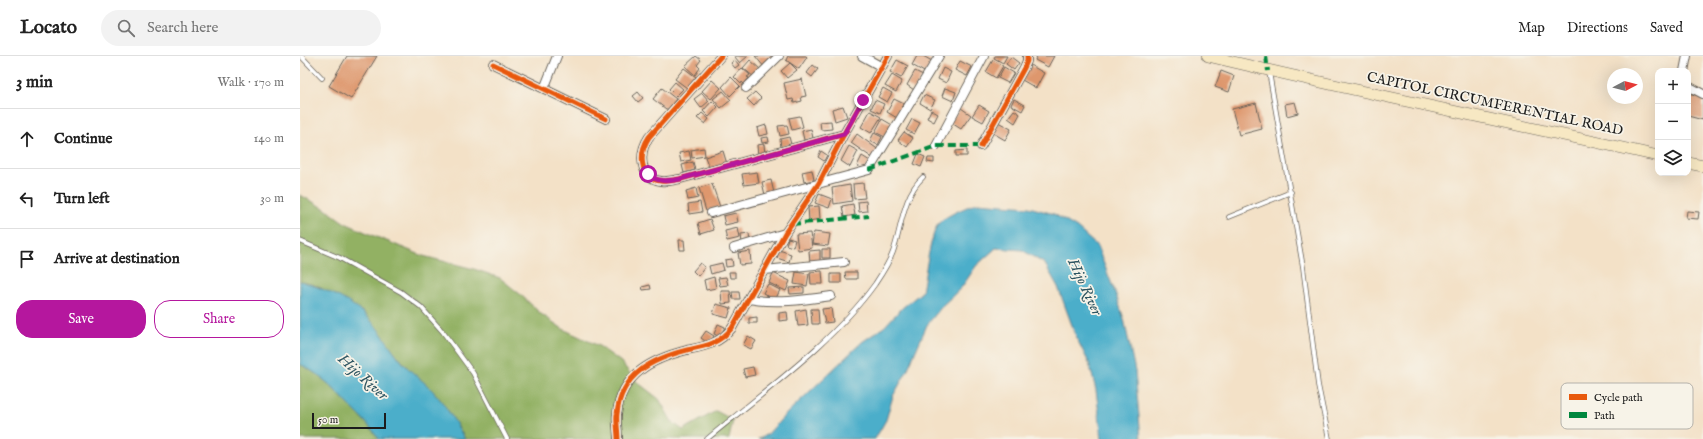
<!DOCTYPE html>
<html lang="en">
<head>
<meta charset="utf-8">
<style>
	:root { --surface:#fff; --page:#f2f2f2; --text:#222; --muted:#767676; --line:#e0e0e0; --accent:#b5179e }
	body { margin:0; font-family:"IM FELL English",serif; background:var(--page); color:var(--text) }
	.controls { position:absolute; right:12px; top:12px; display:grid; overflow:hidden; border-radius:8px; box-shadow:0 4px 16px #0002 }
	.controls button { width:36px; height:36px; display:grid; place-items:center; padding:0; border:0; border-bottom:1px solid var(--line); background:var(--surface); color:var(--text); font:20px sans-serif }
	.compass { position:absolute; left:1307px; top:12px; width:36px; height:36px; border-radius:50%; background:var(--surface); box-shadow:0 4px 16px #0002; rotate:83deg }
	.scale { position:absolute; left:12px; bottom:10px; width:74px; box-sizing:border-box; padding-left:4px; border:2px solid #1c1c1c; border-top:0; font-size:11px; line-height:14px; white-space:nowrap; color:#1c1c1c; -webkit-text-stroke:3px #f7f3e8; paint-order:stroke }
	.stop { position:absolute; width:12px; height:12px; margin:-9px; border:3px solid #b5179e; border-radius:50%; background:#fff }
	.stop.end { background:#b5179e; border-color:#fff; box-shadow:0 1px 4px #0008 }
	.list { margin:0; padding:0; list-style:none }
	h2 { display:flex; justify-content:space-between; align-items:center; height:52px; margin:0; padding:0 16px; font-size:17px }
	h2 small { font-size:13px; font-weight:400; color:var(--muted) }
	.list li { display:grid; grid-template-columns:26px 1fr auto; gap:12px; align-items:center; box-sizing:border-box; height:60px; padding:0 16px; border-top:1px solid var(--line) }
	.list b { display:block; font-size:15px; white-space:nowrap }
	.list em { font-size:13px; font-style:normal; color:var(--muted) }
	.actions { display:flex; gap:8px; padding:12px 16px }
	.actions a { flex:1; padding:9px 0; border:1px solid var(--accent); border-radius:16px; text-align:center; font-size:14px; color:var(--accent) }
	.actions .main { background:var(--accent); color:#fff }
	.icon { flex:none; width:22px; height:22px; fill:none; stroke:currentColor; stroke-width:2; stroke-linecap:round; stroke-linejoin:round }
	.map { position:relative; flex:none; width:1403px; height:383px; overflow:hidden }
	header { display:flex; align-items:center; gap:24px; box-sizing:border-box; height:56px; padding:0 20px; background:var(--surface); border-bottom:1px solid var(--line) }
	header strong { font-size:19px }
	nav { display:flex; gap:22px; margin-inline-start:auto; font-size:14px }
	.search { width:280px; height:36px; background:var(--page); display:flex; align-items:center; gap:10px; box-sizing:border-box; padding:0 14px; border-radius:22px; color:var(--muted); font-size:15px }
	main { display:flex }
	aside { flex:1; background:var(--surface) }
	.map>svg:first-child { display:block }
	.forest { fill:#92b164; stroke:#576640 }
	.water { fill:#4baeca; stroke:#346573 }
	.building { fill:#de976d }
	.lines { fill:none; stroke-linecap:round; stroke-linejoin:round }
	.lane-casing { stroke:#676158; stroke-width:5.5 }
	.street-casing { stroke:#676158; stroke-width:10 }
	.secondary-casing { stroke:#676158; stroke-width:12 }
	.lane { stroke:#fff; stroke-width:4 }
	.street { stroke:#fff; stroke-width:8 }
	.secondary { stroke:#f7e8c3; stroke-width:11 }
	.quiet { stroke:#00873e; stroke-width:4; stroke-dasharray:8 4; stroke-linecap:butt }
	.cycleway-casing { stroke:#f7f3e8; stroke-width:8 }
	.cycleway { stroke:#e8590c; stroke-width:5 }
	.route { stroke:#b5179e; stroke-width:5 }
	.labels { text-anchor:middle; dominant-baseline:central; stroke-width:3.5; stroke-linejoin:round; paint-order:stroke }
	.street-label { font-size:14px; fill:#1c1c1c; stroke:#f7f3e8 }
	.water-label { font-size:15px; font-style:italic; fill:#2f5662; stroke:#f7f3e8 }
	.key { fill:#f7f3e8; stroke:#b5b2ab; stroke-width:1 }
	.key-label { font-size:11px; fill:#1c1c1c }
</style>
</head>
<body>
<header>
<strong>Locato</strong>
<div class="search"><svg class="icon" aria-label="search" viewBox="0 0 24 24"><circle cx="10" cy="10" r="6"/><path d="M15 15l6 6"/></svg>Search here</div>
<nav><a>Map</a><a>Directions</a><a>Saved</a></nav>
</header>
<main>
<aside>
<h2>3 min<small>Walk · 170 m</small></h2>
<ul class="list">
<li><svg class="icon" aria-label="ahead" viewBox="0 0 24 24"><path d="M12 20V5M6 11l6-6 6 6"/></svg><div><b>Continue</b></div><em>140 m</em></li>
<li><svg class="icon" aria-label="left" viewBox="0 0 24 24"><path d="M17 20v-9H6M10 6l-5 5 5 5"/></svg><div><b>Turn left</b></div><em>30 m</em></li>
<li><svg class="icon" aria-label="arrive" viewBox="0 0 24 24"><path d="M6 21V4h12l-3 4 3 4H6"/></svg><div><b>Arrive at destination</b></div></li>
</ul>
<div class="actions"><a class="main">Save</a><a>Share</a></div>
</aside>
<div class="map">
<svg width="1403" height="383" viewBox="0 0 1403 383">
	<rect width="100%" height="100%" fill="#f7f3e8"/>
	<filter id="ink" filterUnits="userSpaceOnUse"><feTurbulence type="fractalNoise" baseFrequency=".025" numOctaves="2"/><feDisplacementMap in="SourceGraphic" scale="8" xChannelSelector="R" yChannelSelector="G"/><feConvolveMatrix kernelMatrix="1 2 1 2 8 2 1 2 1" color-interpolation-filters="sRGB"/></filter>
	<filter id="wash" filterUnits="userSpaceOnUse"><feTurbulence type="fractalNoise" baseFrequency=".012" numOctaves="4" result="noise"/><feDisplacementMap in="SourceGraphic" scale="16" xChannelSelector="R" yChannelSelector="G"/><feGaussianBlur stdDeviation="0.9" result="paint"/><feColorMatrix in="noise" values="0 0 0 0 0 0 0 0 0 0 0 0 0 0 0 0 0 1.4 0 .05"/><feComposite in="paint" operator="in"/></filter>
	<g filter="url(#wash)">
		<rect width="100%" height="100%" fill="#f3e1c7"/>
		<path class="forest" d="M0,139L24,152L45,167L72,179L123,200L174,213L200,222L221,239L241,258L263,273L299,290L321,306L337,326L359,343L372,366L383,374L416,355L433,364L429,383H165L149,356L132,335L113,318L96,298L63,256L17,230L0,225Z
			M0,308C24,321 34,333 52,352C62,362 71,371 79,383H0Z"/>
		<path class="water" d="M677,147L729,151L754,158L777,172L797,190L816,239L824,263L835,315L841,383H802L796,334L789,307L777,283L758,231L745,208L722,194L696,192L676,210L662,231L643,249L627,269L606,317L593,340L586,364L575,383H458L468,378L486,358L562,286L584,271L602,252L622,236C625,220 630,181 638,168C644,160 667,151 677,147Z
			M0,225C22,232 44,241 62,256C79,270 90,292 104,308C113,318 124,325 133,335C146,349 155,366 165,383H79C71,371 62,362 52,352C34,333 24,321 0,308Z"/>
		<g id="blocks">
			<path class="building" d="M47,0H77L51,43L29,30Z
				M396,0L401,4L397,9L400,12L395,19L385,10Z
				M434,0H448L440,7Z
				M455,0H473L475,3L465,12Z
				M488,0H506L507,1L499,13L486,4Z
				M617,0H623L632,5L626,17L612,9Z
				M695,0H707L703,7L694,2Z
				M737,0H754L748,11L735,4Z
				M711,1L719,7L714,14L706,8Z
				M435,4L439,9L435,12L431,7Z
				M450,4L461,14L454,21L443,12Z
				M597,4L608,10L601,22L590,16Z
				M693,4L703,10L696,22L686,16Z
				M660,5L672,11L667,20L655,14Z
				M490,7L497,14L487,22L481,15Z
				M513,9L518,13L512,21L507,17Z
				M730,9L744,17L736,32L722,24Z
				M704,11L714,17L708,27L698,22Z
				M384,12L396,21L387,32L375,23Z
				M442,12L450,19L447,21L449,22L444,28L442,26L441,28L434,21Z
				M643,12L651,16L646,27L638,23Z
				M615,15L623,19L614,34L607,29Z
				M921,15L934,20L929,36L915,31Z
				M592,19L602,25L596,36L585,30Z
				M431,21L440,30L430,40L422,31Z
				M502,23L506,40L501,41L502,45L494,47L493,43L488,44L484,27Z
				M412,24L421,32L411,43L402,35Z
				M375,26L383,33L376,40L369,33Z
				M362,32L376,43L368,53H366L353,43Z
				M583,32L592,37L587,46L578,41Z
				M645,32L656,36L653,45L642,40Z
				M423,35L431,44L421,52L413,43Z
				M338,36L343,42L338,46L333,40Z
				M455,36L461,42L454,50L447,43Z
				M402,37L409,45L401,52L394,43Z
				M1388,37L1403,41V64L1388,60Z
				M624,39L635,44L630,53L620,47Z
				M594,43L604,48L597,62L587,56Z
				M714,43L725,49L722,55L711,49Z
				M575,44L584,48L580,57L571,53Z
				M412,45L418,51L409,61L403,55Z
				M995,46L998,57L987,60L985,48Z
				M956,47L962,73L939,79L932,53Z
				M679,49L689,55L683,66L672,60Z
				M543,50L547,61L535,65L532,53Z
				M661,52L671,59L661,73L650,66Z
				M631,54L638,58L634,66L627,62Z
				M714,54L720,58L715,67L708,62Z
				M570,55L581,61L571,77L561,71Z
				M402,57L409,63L405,68L397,62Z
				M500,60L503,71L492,74L489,62Z
				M582,63L594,70L587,82L575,76Z
				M612,63L620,67L614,78L606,74Z
				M531,65L532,73L521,74L520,66Z
				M698,66L711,73L705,84L693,77Z
				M466,69L468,78L459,80L457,72Z
				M487,69L489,78L480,80L478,70Z
				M511,73L513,82L504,84L502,75Z
				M604,76L613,82L607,91L598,84Z
				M574,77L582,81L578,89L570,85Z
				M557,78L580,95L574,103L551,87Z
				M468,81L469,86L462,87L461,82Z
				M489,81L491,88L481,91L480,83Z
				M464,88L465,99L458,100L457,89Z
				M549,90L558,95L550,111L541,105Z
				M404,92L405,100L392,102L391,94Z
				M667,94V100H656V95Z
				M389,95L391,104L381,106L379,97Z
				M423,95L427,108L410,114L405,101Z
				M521,95L527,99L524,105L518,101Z
				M618,98L625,101L621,111L614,108Z
				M562,100L570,105L565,114L557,110Z
				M628,102H634V107L627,106Z
				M393,106L395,114L384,117L382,109Z
				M512,114L514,124L504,126L502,116Z
				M457,116L459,127L444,129L442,118Z
				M471,124L474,137L465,139L462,126Z
				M563,127L565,142L554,143L553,128Z
				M412,128L420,151L406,155L399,132Z
				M550,129L552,145L534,148L532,132Z
				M396,132L398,142L388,144L386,135Z
				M519,138L532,143L529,152L515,147Z
				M566,145L567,155L559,156L558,146Z
				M400,146L402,156L389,158L388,148Z
				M553,148L555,159L544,161L542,150Z
				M519,150L520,163L509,165L508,151Z
				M1387,155L1399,156L1398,163L1386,162Z
				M436,157L438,166L425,169L423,160Z
				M410,163L414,174L401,178L398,167Z
				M438,172L440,182L427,185L425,175Z
				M514,176L530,178L528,190L512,188Z
				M510,177L512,192L498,194L496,178Z
				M449,178L450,187H442L441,179Z
				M488,182L495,184L493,191L486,189Z
				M379,184H384L385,194H380Z
				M522,193H530V202H522Z
				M479,194L491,198L489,206L477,202Z
				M520,194V207H510L509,195Z
				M450,195L451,208L440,209L438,197Z
				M432,203L433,210L426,211L425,204Z
				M400,207L405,211L398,220L393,215Z
				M422,207L424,214L411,218L409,210Z
				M522,215L523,228H511L510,216Z
				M429,216H435V222H430Z
				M496,216L509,218L507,230L494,228Z
				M545,216H557V223H546Z
				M473,217L490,225L486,235L469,227Z
				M531,218H541V227H531Z
				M414,221L416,232L406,234L404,224Z
				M426,221L428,229L420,230L418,222Z
				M468,228L480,234L475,244L463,237Z
				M350,229L351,233L343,234L342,231Z
				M504,231V237L490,238L489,232Z
				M421,235H430L431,247L422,248Z
				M432,236H439L440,243H433Z
				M416,248L431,252L428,262L413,258Z
				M531,252L533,266L525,267L522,253Z
				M506,253L508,269L498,270L496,255Z
				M511,253H518L519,268H512Z
				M487,256L488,264L479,265V257Z
				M457,261V267H449V262Z
				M418,268L425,271L420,281L414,278Z
				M406,275L414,280L409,288L401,282Z
				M448,280L456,285L451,293L443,289Z
				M453,311L455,319L445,321L443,313Z"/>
		</g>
	</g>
	<g filter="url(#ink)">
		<use href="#blocks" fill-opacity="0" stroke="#676158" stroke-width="1"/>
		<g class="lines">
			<defs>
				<path id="lane" d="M1,0L22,22
					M969,16L1003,211L1018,329L1029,383
					M929,161L991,136
					M0,185L40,202L101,236L121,251L143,276L173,317L207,383
					M407,383C463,336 532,288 575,228C581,219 589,207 593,196C602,171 602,141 623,121"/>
				<path id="street" d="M421,0L349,81C339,96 338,122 361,125C367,126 374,124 380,123L544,78
					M562,0L582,11
					M193,8L306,63
					M1384,15L1387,0
					M1388,30L1403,38
					M446,32L479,0
					M244,33L257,0
					M636,90L684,0
					M681,90L724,12L727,5V0
					M411,157L569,114L639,0
					M434,192L485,177
					M465,214L544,206
					M449,243C476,248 503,244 531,240
					M318,383C318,375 316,366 317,358C321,318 352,303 387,294C406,290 419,288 432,272L485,177L519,127L544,78L588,0"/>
				<path id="secondary" d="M908,0C1057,36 1208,66 1358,100
					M1388,107L1403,110"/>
			</defs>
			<use href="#lane" class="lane-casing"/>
			<use href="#street" class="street-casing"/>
			<use href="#secondary" class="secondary-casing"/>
			<use href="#lane" class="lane"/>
			<use href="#street" class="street"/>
			<use href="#secondary" class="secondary"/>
			<path class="quiet" d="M966,0L968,15
				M569,114L636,90H681
				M492,168L569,160"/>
			<defs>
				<path id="cycleway" d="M421,0L349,81C339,96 338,122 361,125C367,126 374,124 380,123L544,78
					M193,8L306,63
					M681,90L724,12L727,5V0
					M318,383C318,375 316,366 317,358C321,318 352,303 387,294C406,290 419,288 432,272L485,177L519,127L544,78L588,0"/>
			</defs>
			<use href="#cycleway" class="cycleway-casing"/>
			<use href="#cycleway" class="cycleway"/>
		</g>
	</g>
	<g class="lines" filter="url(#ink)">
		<path class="route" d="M348,118C358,127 368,125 380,123L544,78L563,44"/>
	</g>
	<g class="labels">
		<g class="street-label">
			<text transform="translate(1195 48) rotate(12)">CAPITOL CIRCUMFERENTIAL ROAD</text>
		</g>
		<g class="water-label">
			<text transform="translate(785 231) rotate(65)">Hijo River</text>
			<text transform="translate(63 321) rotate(42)">Hijo River</text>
		</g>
	</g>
	<rect x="1261" y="327" width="132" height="46" rx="6" class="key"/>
	<rect x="1269" y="338" width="18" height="6" fill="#e8590c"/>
	<rect x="1269" y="356" width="18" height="6" fill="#00873e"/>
	<g class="key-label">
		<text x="1294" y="345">Cycle path</text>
		<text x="1294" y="363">Path</text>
	</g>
</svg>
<div class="controls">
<button>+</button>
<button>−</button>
<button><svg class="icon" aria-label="layers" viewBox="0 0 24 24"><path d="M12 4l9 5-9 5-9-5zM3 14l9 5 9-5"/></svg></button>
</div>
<svg class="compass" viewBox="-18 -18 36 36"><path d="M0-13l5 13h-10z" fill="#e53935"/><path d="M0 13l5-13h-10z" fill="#767676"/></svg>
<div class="scale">50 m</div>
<div class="stop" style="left:348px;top:118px"></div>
<div class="stop end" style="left:563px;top:44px"></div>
</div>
</main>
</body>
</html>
